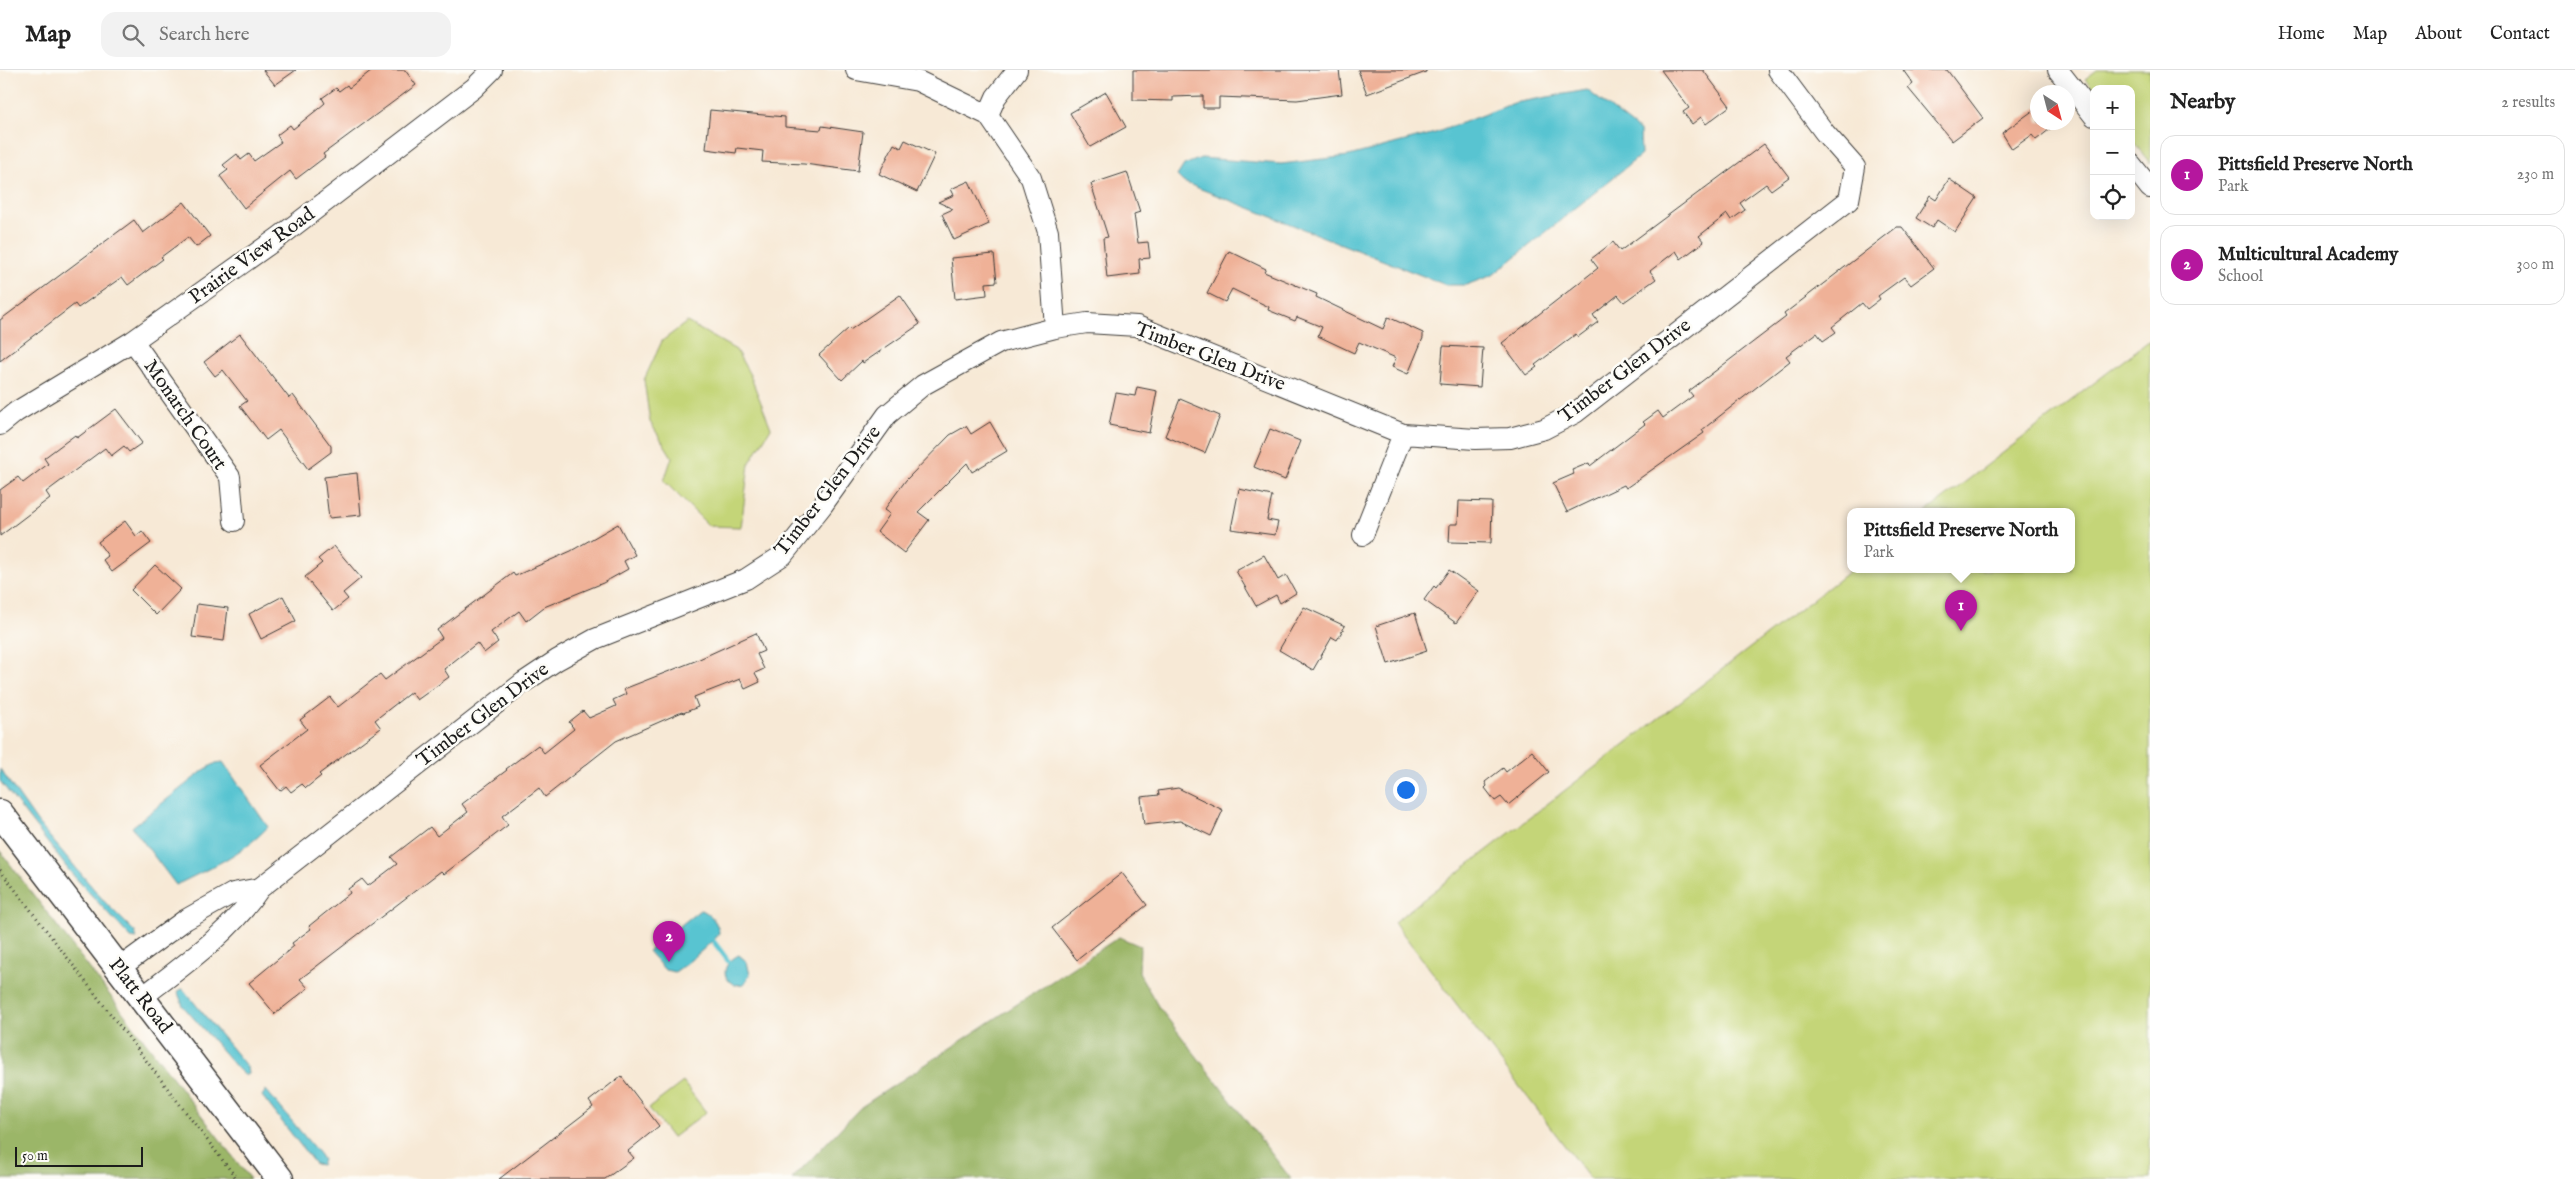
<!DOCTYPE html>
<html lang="en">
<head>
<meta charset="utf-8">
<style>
	:root { --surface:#fff; --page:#f2f2f2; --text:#222; --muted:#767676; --line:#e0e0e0; --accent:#b5179e }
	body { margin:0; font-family:"IM FELL English",serif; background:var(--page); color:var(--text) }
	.controls { position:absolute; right:15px; top:15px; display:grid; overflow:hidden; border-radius:10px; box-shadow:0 5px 20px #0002 }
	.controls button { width:45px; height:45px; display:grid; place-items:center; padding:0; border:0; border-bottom:1px solid var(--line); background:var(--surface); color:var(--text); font:25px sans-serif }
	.compass { position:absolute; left:2030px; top:15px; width:45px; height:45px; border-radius:50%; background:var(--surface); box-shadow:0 5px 20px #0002; rotate:144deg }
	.scale { position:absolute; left:15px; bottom:12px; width:128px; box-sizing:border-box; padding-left:5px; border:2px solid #1c1c1c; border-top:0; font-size:14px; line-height:18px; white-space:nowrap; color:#1c1c1c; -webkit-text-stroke:4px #fdfcf7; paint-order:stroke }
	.you { position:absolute; left:1405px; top:719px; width:18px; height:18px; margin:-12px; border:4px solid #fff; border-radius:50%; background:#1a73e8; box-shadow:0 0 0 8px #1a73e833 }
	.badge { display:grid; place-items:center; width:32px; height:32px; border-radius:50%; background:var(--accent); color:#fff; font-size:16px; font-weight:700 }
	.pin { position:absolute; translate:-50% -41px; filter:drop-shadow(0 1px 2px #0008) }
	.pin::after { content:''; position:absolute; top:26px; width:18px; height:15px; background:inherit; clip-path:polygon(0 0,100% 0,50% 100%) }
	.popup { position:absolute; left:1847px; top:438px; width:228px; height:65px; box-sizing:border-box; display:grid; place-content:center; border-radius:10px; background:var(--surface); filter:drop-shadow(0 1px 4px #0005); font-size:16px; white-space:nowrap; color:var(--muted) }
	.popup b { font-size:19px; color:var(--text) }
	.popup::after { content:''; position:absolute; left:50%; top:100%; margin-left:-10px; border:10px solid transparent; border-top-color:var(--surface) }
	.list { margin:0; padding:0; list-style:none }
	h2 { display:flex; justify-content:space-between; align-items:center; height:65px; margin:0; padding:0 20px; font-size:21px }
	h2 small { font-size:16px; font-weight:400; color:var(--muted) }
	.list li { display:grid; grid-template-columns:32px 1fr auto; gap:15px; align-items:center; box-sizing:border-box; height:80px; margin:0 10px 10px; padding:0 10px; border:1px solid var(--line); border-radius:15px }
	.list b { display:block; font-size:19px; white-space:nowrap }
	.list p { margin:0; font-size:16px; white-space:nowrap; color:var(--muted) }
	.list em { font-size:16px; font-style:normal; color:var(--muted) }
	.icon { flex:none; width:28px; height:28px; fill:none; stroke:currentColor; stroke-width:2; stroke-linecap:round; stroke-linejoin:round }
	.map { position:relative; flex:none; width:2150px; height:1109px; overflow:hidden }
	header { display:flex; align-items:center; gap:30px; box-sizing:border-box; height:70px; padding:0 25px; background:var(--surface); border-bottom:1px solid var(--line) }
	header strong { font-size:24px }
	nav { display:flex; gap:28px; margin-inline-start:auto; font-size:18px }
	.search { width:350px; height:45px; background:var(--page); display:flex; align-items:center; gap:12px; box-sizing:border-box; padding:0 18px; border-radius:15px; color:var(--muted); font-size:19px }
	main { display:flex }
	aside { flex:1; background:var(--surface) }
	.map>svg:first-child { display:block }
	.green { fill:#c4d578; stroke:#70784a }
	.forest { fill:#9bb668; stroke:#5c6942 }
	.water { fill:#58c4d1; stroke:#3a7076 }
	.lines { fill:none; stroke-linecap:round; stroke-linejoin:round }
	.stream { stroke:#58c4d1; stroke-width:5 }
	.building { fill:#efb197 }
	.minor-casing { stroke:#3d3b38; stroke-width:22 }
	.major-casing { stroke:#3d3b38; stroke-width:29 }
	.path { stroke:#3d3b38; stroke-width:3; stroke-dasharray:1 4; stroke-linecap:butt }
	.minor { stroke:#fff; stroke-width:20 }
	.major { stroke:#fff; stroke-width:26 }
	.labels { text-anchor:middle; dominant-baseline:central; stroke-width:5; stroke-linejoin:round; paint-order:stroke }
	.street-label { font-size:20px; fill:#1c1c1c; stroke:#fdfcf7 }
</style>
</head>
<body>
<header>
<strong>Map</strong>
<div class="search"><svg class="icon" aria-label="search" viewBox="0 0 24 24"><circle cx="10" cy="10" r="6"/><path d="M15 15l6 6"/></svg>Search here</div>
<nav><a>Home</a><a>Map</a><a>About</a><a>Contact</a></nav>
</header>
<main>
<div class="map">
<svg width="2150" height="1109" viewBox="0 0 2150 1109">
	<rect width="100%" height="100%" fill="#fdfcf7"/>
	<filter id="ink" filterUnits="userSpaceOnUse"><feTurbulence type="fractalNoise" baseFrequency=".02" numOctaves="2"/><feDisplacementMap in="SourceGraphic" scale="10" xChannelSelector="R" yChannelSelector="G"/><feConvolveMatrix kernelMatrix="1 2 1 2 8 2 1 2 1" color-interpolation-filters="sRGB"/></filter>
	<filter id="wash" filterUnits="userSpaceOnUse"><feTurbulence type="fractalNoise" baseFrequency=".0096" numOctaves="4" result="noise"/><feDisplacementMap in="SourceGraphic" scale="20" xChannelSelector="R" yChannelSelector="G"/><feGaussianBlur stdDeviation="1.12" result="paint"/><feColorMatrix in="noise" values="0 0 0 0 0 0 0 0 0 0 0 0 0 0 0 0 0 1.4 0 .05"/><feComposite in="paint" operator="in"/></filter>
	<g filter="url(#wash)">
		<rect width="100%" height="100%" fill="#f7e9d6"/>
		<path class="green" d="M2097,0H2150V93L2131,69V19L2094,20L2085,9Z
			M687,252L736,280L750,305L771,358L749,394L741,457L709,456L664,411L672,387L650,352L644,310L662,271Z
			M2150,270V1109H1590L1394,852L1851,500H2071V442H1926Z
			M683,1012L706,1042L672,1068L649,1038Z"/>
		<path class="forest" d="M0,781L250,1109H0Z
			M1119,867L1140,876L1139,903L1158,936L1291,1109H792L861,1037Z"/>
		<path class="water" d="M1587,20L1640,61L1641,85L1493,205L1466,215H1446L1183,112L1177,106L1184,95L1201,88L1281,94L1349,86L1435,63L1514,33Z
			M223,692L268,757C243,784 208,799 176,815L132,757L204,700L216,693Z
			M0,699L38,753L104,831L135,862L137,869L131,868L71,803L0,711Z
			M700,840C709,841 719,854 719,863C710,875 689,892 675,902L665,900L648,881Z
			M739,885L747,892L750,905L744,914L735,915C719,907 724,892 739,885Z
			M183,919L247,997L248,1004H243L239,1000L183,936L178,923L179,920Z
			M266,1020L320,1085L323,1090L321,1095L315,1094L262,1026Z"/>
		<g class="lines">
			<path class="stream" d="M714,872L729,892"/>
		</g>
		<g id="blocks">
			<path class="building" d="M263,0H296L275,15Z
				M372,0H405L416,15L323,84L325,87L296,109L290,101L244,138L220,106L228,100L223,95L237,84L241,90L249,84L254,91L281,72L277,65L290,55L293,59L318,39L325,33L322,28L336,18L339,21L347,15L349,18Z
				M1133,0H1339L1342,24L1297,30L1219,27V38H1203V26L1173,27V31L1133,30Z
				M1358,0H1426V2L1367,24Z
				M1661,0H1703L1730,36L1706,54L1701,47L1692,54L1683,42L1689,38Z
				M1903,0H1947L1983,48L1952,71L1908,18L1913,14Z
				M1106,22L1126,57L1090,77L1070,43Z
				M2038,37V52H2059L2036,70L2032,65L2012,79L2002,63Z
				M710,40L785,47V57L821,60L822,56L863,62L858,101L804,94L762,92L763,81L737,78L736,83L706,79Z
				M905,70L935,84L917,122L879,104L894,74L901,78Z
				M1764,74L1789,107L1771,120L1766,114L1740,133L1745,140L1731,150L1727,144L1699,166L1704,172L1681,189L1676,181L1650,201L1656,209L1624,232L1618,225L1593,245L1598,252L1578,267L1576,264L1535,295L1537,297L1526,305L1502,273L1598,198L1591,189L1613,172L1620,181Z
				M1127,102L1140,142L1134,144L1138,173L1148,172L1150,188L1139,189L1140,204L1107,208L1103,168L1108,167L1091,114Z
				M1949,109L1977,128L1955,162L1937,150L1932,158L1916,148L1930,126L1936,130Z
				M969,111L989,154L954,170L942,144L953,139L938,132L954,125L951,119Z
				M184,132L210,166L196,177L188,167L161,187L163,189L128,215L122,207L78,238L75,234L0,291V250L134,150L143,163Z
				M1897,157H1902L1934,198L1911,215L1904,207L1878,226L1880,229L1867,239L1862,233L1832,257L1836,262L1823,271L1817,263L1786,286L1790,291L1702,360L1704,363L1626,418L1624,415L1567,442L1553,413L1574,404L1572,400L1589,393L1590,396L1645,354L1643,352L1658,341L1663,348L1693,326L1689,321L1786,247L1784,244Z
				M1229,181L1266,199L1264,202L1317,224L1316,227L1383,259L1388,247L1423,263V268L1408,304L1392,297L1396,288L1359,272L1354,283L1318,266L1322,257L1297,247L1295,251L1268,240L1269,237L1232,219L1225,232L1207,223Z
				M994,184L997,212L986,213L987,225L955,229L951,188Z
				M900,225L920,254L863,293L862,291L842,310L819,285L849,258L850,260Z
				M240,264L289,328L293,325L331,376V382L308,399L279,360L266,370L240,336L247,331L223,300L215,306L204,292Z
				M1443,276L1483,278L1480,317L1440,314Z
				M1137,317L1157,321L1149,363L1109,355L1116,323L1135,326Z
				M1180,329L1220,346L1205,383L1165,366Z
				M116,339L142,373L129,382L124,376L111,386L105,378L46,422L50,428L0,466V420L18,407L23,413L48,394L44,388L75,365L77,368Z
				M990,352L1007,381L972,402L967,393L918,442L929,450L904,483L877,462L890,444L884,440L906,410L950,365L966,356L971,364Z
				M1270,359L1300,371L1285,410L1254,397Z
				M357,403L361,445L329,448L324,407Z
				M1239,419L1272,426L1267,450L1278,452L1275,465L1231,459Z
				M1459,431L1492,432L1491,473L1449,472L1450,454H1458Z
				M125,451L136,466L142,461L151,473L112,502L103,490L108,486L98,472Z
				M618,454L635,485L624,491L628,499L603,513L544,537L526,551L519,541L491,562L498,572L484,583L477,573L444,599L449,607L417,630L411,622L375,650L381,658L319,704L321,706L306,718L302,714L291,722L286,716L280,721L260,695L307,659L300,650L330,627L338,637L380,604L385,610L442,568L437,560L513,503L515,506L571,481Z
				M334,476L361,508L343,523L348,529L333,541L305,507L322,493L318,489Z
				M1264,485L1278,510L1286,505L1296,523L1280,533L1276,525L1256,536L1236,501Z
				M155,495L181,519L156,545L131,520Z
				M1449,500L1479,521L1456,553L1424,530L1434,516L1436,518Z
				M283,526L296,551L261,569L249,544Z
				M197,534L228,538L224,571L192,567Z
				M1304,537L1345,556L1337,570L1332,567L1313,600L1279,580Z
				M1415,543L1427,581L1388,594L1376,556Z
				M756,563L764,581L757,584L764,599L755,603L760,612L745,619L740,609L694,627L698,637L683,643L682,642L616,671L545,727L539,718L502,746L508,755L444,804L441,801L300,909L308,918L275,944L249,913L294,876L292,873L311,859L309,856L350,823L348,819L362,809L368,816L397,794L391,787L430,757L437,766L468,742L462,734L507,700L506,699L538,675L544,683L574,659L569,652L583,641L589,648L616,636L613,630L626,624L624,619L695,591Z
				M1532,681L1549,702L1508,735L1501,727L1495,731L1485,718L1487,716L1485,712L1503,698L1506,702Z
				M1178,718L1223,740L1211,766L1180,751L1144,755L1141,727L1159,725L1158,721Z
				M1122,803L1147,835L1077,890L1052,858Z
				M621,1006L659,1056L628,1081L634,1088L605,1109H499L593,1037L589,1031Z"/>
		</g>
	</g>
	<g filter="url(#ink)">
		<use href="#blocks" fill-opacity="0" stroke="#3d3b38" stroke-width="1"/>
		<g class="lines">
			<defs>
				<path id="minor" d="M856,0L918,11L988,45L1031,108L1048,162L1055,258
					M2058,0L2094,46
					M988,45L996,27L1017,0
					M2131,94L2150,118
					M133,271L230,407L234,451
					M0,355L16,342L133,271L278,168L474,18L492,0
					M1363,465L1403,364
					M118,899L185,850L233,823L260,818
					M141,928C184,895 230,863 260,818L524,612L557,590L595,569L746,509L783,485L822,436L887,345L923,315L1001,272L1055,258L1087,253L1137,256L1403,364L1475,369L1510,368L1544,359L1575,343L1849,130L1855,97L1825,63L1778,0"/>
				<path id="major" d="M0,743L280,1109"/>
			</defs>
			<use href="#minor" class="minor-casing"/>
			<use href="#major" class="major-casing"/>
			<path class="path" d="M0,800L237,1109"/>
			<use href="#minor" class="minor"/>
			<use href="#major" class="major"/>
		</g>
	</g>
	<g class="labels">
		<g class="street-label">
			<text transform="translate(252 186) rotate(-36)">Prairie View Road</text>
			<text transform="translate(1210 287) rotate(21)">Timber Glen Drive</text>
			<text transform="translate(1625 301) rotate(-37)">Timber Glen Drive</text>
			<text transform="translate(185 345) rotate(55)">Monarch Court</text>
			<text transform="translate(828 421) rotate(-52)">Timber Glen Drive</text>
			<text transform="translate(483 645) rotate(-37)">Timber Glen Drive</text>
			<text transform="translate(140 926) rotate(52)">Platt Road</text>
		</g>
	</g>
</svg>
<div class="controls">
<button>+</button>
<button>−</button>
<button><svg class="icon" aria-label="locate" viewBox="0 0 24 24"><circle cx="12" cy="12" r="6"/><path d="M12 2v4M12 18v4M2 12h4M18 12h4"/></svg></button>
</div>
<svg class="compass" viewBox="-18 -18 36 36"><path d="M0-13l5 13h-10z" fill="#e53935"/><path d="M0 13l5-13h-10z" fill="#767676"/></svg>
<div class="scale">50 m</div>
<div class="you"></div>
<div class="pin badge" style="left:1961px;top:561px">1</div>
<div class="popup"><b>Pittsfield Preserve North</b>Park</div>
<div class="pin badge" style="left:669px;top:892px">2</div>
</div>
<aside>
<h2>Nearby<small>2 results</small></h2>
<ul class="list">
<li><span class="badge">1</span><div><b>Pittsfield Preserve North</b><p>Park</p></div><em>230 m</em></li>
<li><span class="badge">2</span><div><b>Multicultural Academy</b><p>School</p></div><em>300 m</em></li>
</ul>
</aside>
</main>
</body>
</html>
